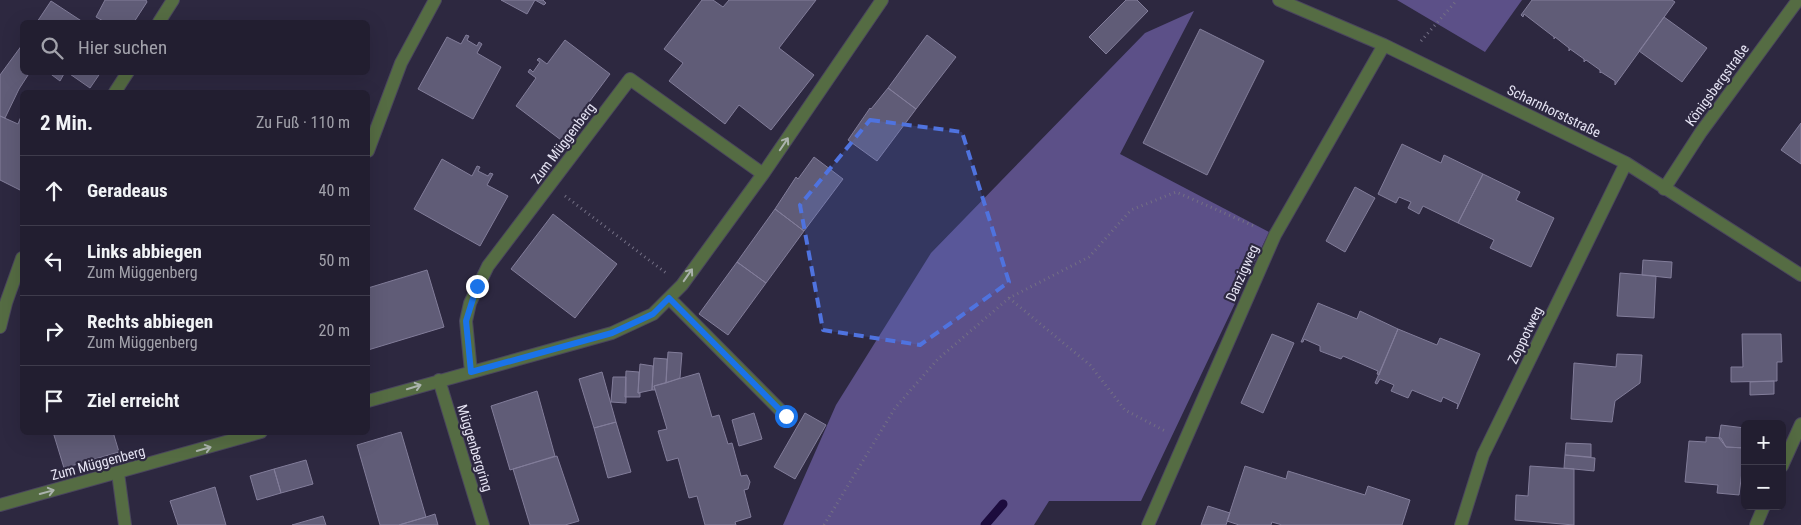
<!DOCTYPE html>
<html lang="de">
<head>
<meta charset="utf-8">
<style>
	:root { --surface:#221e30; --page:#2a2738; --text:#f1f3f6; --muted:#a2a2ab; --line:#3f3c4c }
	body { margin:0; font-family:"Roboto Condensed",sans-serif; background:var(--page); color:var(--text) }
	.controls { position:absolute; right:15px; bottom:15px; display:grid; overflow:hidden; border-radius:8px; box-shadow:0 5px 20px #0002 }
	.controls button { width:45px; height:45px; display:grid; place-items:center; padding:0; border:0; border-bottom:1px solid var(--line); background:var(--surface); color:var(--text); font:25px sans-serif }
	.stop { position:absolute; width:15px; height:15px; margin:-11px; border:4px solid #1a73e8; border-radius:50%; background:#fff }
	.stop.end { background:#1a73e8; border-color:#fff; box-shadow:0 1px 5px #0008 }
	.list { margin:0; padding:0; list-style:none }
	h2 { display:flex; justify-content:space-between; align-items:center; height:65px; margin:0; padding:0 20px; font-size:21px }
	h2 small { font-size:16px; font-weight:400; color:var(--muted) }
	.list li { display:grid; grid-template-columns:32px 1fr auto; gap:15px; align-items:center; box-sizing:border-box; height:70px; padding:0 20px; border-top:1px solid var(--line) }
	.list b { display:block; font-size:19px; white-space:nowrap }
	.list p { margin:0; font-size:16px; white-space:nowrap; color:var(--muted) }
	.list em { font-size:16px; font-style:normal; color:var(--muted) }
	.icon { flex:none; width:28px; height:28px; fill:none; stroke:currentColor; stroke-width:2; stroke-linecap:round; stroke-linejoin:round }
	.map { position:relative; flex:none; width:1801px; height:525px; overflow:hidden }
	.search { position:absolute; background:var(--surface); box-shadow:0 5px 20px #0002; left:20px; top:20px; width:350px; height:55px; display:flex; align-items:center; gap:12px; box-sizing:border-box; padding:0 18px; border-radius:8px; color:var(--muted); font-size:19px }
	.panel { position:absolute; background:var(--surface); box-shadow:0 5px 20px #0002; left:20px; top:90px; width:350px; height:345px; border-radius:8px }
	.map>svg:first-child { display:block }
	.forest { fill:#5c5088 }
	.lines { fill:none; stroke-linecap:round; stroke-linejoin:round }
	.stream { stroke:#1c0b3d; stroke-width:9 }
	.building { fill:#605c77; stroke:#827d9a }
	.minor-casing { stroke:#4a465d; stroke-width:14 }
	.path { stroke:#736f84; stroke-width:3; stroke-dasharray:1 4; stroke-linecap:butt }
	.minor { stroke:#556c43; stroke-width:12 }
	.oneway { stroke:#abb3ad }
	.route { stroke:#1a73e8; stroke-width:6 }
	.marked { fill:#4f73df; fill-opacity:0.2; stroke:#4f73df; stroke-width:4; stroke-dasharray:10 6; stroke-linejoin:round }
	.labels { text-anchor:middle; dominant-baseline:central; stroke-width:4.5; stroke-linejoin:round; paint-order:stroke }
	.street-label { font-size:14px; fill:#e5e3f3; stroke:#2d2840 }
</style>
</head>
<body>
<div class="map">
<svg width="1801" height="525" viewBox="0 0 1801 525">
	<rect width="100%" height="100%" fill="#2d2840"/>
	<path class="forest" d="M1397,0H1522L1485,52Z
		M1194,11L1120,154L1269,232L1141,501H1049L1034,525H783L836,405L931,253L1145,33Z"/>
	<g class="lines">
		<path class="stream" d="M985,525L1003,504"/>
	</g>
	<path class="building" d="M105,0H146L147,2L134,22H105L96,17Z
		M501,0H543L546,3L544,5L535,0L527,14Z
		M702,0H713L723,7L729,0H816L779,48L814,75L771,130L739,105L725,124L669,81L683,63L664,49Z
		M1126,0H1137L1148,11L1106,54L1089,37Z
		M1532,0H1672L1675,2L1615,85V81L1601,72L1600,73V70L1586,60L1584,62V59L1570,49L1569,51V48L1555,37L1554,39V37L1524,14L1523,17L1521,15Z
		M51,1L83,22H37Z
		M1664,17L1707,48L1682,82L1639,51Z
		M1200,29L1264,61L1207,175L1143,143Z
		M466,35L469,36L467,40L477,46L479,42L482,44L477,53L501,67L473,119L418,89L447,37L461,44Z
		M927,35L956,57L916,109L888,88Z
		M565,40L610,74L561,140L516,106L536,78L528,72L530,69L533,72L540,62L537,60L539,58L547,64Z
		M22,45V72H30L19,89L5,118L0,116V75Z
		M48,72H65L60,81Z
		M67,72H101L90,88Z
		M888,88L916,109L877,161L848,140L870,108L871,109Z
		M22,114V191L0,180V116L18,124Z
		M1801,123V164L1781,150Z
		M1402,144L1441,163L1444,155L1483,174L1458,223L1423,206L1419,214L1408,208L1411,202L1399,197L1396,203L1378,194Z
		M814,157L843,179L804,231L775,209L796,177L798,179Z
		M442,159L472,176L477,166L480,167L478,171L488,176L490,173L493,174L487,185L508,196L480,246L414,209Z
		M1483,174L1520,192L1516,200L1554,218L1531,267L1490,248L1494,240L1458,223Z
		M1355,187L1375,198L1345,252L1326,241Z
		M775,209L804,231L766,283L737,262Z
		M553,214L617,264L575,318L511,269Z
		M1643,260L1672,262L1671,278L1642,275Z
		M737,262L766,283L728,335L699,314Z
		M427,270L444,327L368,350V288Z
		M1620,273L1656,276L1654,318L1617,316Z
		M1318,303L1357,319L1360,311L1398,329L1379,375L1377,374L1378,371L1343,356L1341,359L1320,351V346L1304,339L1303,342H1301Z
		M1398,329L1437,345L1440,338L1480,354L1457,409L1458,404L1443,397L1441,402L1412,390L1408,398L1391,391L1394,385L1380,379L1377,384L1375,383Z
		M1272,334L1294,343L1263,413L1241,403Z
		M1742,334H1781L1782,362H1777V381L1731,382V367H1743Z
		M668,352L682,353L680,378L666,383Z
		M1617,354L1642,355L1640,383L1615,401L1612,422L1571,419L1574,363L1616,367Z
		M654,358L667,359L666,383L654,386L655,390H652Z
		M640,364L653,366L652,390L638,393Z
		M626,371L639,372L638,393H640V397H625Z
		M602,372L616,422L594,428L579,379Z
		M699,373L712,417L719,415L728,444L732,443L741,476L747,475L750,482L748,489L744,490L751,517L735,522L736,525H705L697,496L689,498L678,458L667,461L658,431L667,429L654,386Z
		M613,377H626V403L611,402Z
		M1774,381V394L1750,395V382Z
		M537,391L555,456L510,470L491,406Z
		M754,413L762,439L739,446L732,420Z
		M805,413L826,425L795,479L774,467Z
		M616,422L631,472L608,478L594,428Z
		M1721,425L1745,428V448L1726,447L1719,438Z
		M53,432H113L119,452L64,468Z
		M401,432L426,517L399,525H380L357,445Z
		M1706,437L1721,438L1726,447L1745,448L1739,495L1717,493L1718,485L1685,482L1689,441L1706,442Z
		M1566,443L1591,444V457L1565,455Z
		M1565,455L1595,458L1594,471L1564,468Z
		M557,456L579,521L565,525H530L513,469Z
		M306,460L313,484L281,493L274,469Z
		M1245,466L1286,479L1288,471L1365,495L1368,486L1410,500L1402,525H1282L1272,522L1271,525H1239L1227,521Z
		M1530,466L1574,469V525L1515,520L1516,495L1528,496Z
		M274,469L281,493L257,500L250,476Z
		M215,487L226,525H178L170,501Z
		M1208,506L1230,513L1226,525H1201Z
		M435,514L438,525H399L426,517Z
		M323,516L326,525H292Z"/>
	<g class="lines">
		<defs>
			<path id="minor" d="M1279,0L1384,45L1626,163L1801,275
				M159,22L173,0
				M115,92L128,72
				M368,151L401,63L435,0
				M1664,189L1701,132L1798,0
				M669,298L786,416
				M0,327L6,303L22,258
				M471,372L466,321L470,303L488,266L630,79L763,174
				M439,380L483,525
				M368,401L612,333L653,314L682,285L763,174L882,0
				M1782,466L1801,424
				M118,473L125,525
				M0,505L261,432
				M1148,525L1275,235L1384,45
				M1461,525L1483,455L1626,163
				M1756,525L1764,506"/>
		</defs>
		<use href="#minor" class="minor-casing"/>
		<path class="path" d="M1421,41L1457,0
			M565,196L666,273
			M1009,298L1090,365L1125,410L1167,432
			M824,525L895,408L938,359L1009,298L1089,257L1131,210L1176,192L1256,227"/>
		<use href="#minor" class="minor"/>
	</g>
	<defs><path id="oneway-shaft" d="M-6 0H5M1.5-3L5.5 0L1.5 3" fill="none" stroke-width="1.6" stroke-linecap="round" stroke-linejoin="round" transform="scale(1.25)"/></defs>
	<g class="oneway">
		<use href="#oneway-shaft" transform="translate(784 144) rotate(-56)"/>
		<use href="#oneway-shaft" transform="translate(688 275) rotate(-55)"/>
		<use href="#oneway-shaft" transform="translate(414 387) rotate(-17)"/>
		<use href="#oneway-shaft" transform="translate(204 449) rotate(-16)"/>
		<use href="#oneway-shaft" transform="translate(47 492) rotate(-15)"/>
	</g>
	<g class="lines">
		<path class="route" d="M477,286L466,321L471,372L612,333L653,314L669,298L786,416"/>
	</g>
	<path class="marked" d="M870,120L962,132L1009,282L920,345L823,330L800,205Z"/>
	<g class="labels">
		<g class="street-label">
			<text transform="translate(1717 85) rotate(-54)">Königsbergstraße</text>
			<text transform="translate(1554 111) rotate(26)">Scharnhorststraße</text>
			<text transform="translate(563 143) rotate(-53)">Zum Müggenberg</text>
			<text transform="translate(1242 273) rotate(-66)">Danzigweg</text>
			<text transform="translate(1525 335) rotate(-64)">Zoppotweg</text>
			<text transform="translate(475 448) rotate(73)">Müggenbergring</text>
			<text transform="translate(98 463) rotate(-15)">Zum Müggenberg</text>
		</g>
	</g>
</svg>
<div class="controls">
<button>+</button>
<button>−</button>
</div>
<div class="stop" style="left:786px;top:416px"></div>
<div class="stop end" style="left:477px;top:286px"></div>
<div class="search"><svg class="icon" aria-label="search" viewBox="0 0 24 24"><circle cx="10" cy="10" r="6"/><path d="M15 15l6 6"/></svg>Hier suchen</div>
<section class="panel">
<h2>2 Min.<small>Zu Fuß · 110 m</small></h2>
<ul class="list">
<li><svg class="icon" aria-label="ahead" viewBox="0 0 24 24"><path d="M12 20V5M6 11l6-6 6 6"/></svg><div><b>Geradeaus</b></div><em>40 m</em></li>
<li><svg class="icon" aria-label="left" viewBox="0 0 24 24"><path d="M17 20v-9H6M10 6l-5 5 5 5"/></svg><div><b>Links abbiegen</b><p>Zum Müggenberg</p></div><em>50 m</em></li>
<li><svg class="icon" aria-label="right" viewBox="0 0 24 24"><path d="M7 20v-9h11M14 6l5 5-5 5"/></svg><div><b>Rechts abbiegen</b><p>Zum Müggenberg</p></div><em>20 m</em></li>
<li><svg class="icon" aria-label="arrive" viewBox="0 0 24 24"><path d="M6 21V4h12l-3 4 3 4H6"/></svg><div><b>Ziel erreicht</b></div></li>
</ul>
</section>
</div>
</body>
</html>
